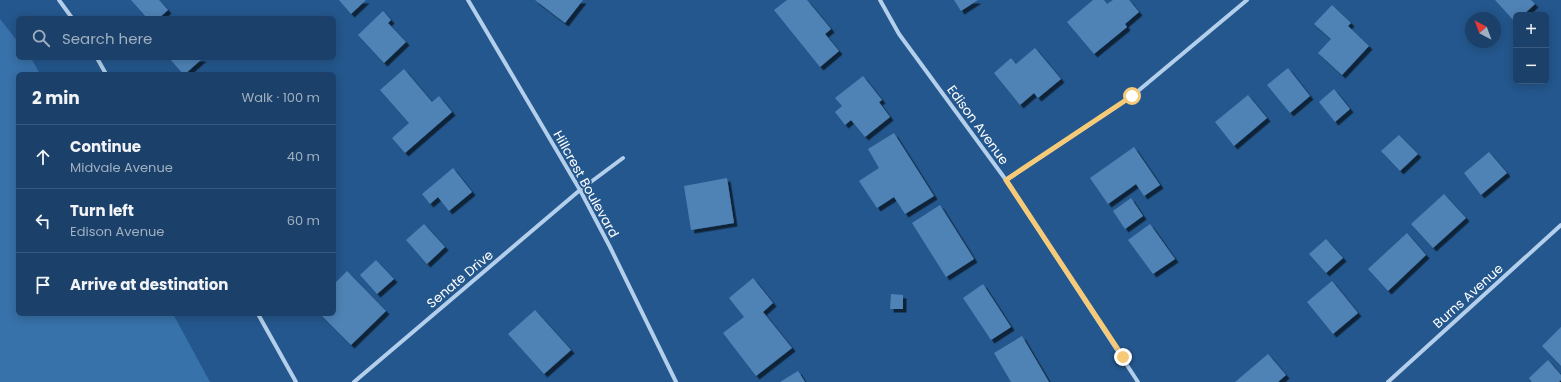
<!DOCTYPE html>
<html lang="en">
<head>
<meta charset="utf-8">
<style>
	:root { --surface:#1b416a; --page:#244870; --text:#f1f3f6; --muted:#a0afc1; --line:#395a7e }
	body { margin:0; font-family:Poppins,sans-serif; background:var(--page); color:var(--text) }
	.controls { position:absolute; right:12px; top:12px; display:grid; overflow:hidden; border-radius:6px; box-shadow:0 2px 10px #0003 }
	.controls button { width:36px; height:36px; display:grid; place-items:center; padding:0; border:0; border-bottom:1px solid var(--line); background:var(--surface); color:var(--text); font:20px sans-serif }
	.compass { position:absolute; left:1465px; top:12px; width:36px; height:36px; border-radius:50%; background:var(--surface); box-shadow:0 2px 10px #0003; rotate:319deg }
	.stop { position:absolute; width:12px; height:12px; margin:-9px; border:3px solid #f6ca76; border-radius:50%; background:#fff }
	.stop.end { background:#f6ca76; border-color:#fff; box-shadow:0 1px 4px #0008 }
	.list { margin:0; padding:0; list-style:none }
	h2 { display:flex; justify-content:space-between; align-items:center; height:52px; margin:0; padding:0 16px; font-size:17px }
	h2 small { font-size:13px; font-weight:400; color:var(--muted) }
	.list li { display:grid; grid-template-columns:26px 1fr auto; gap:12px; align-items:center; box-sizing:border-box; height:64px; padding:0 16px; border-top:1px solid var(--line) }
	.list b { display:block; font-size:15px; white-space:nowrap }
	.list p { margin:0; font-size:13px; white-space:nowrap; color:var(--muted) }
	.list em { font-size:13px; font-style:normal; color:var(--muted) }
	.icon { flex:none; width:22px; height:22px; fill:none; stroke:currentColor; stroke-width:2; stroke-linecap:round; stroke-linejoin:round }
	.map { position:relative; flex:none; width:1561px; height:382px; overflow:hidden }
	.search { position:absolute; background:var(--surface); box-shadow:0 2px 10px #0003; left:16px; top:16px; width:320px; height:44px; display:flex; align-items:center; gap:10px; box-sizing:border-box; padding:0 14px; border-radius:6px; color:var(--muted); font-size:15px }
	.panel { position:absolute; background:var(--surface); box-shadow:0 2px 10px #0003; left:16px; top:72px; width:320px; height:244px; border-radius:6px }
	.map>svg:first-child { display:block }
	.green { fill:#3872aa }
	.building { fill:#5083b6; filter:url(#shadow) }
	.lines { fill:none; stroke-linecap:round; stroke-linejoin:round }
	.minor { stroke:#b3cfeb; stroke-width:4 }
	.route { stroke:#f6ca76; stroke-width:5 }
	.labels { text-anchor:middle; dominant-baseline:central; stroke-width:4; stroke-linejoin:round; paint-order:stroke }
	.street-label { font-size:13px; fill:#fff; stroke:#24578d }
</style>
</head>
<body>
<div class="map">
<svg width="1561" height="382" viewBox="0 0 1561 382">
	<defs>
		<filter id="shadow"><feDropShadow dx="3.5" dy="3.5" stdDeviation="0" flood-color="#0009"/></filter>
	</defs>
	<rect width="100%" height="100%" fill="#24578d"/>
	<path class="green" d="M0,19L18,42V58H31L40,74H18V314H173L210,382H0Z"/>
	<path class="building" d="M131,0H159L168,10L159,18H147Z
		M339,0H366L351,14Z
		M535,0H583L565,23Z
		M787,0H807L831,29L825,34L839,51L820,67L774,10Z
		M954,0H978L961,11Z
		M1093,0H1104L1107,4L1113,0H1129L1139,12L1125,24L1127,27L1094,54L1067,22Z
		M1495,0H1531L1535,4L1523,15H1516L1515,22Z
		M1332,5L1351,23L1348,26L1369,46L1342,75L1318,53L1331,39L1314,24Z
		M383,11L391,20L388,23L406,42L384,63L358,35Z
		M1035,48L1061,79L1038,98L1034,93L1020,105L994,73L1011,58L1016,64Z
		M169,58H203L185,74H183Z
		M1288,68L1310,96L1290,113L1267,85Z
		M404,69L432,102L439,96L452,112L405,153L392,138L409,123L380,90Z
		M863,76L882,100L879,102L890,117L865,137L851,120L845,125L835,112L842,106L835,98Z
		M1334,89L1350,109L1335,122L1319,102Z
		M1248,95L1267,118L1234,146L1215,122Z
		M894,133L934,196L905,214L894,197L877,208L859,181L879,168L868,149Z
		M1399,135L1418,154L1400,171L1381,151Z
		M1134,147L1160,185L1144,196L1136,184L1108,204L1090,178Z
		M1489,152L1507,173L1481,195L1464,173Z
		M453,168L472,192L449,211L438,197L430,204L422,194Z
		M727,178L734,223L691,230L684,186Z
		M1444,194L1466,218L1433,248L1411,224Z
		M1131,198L1143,216L1125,229L1113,211Z
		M940,205L974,259L946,277L912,223Z
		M424,224L445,247L427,264L406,240Z
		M1150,224L1175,259L1153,274L1128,240Z
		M1407,233L1426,255L1388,291L1368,269Z
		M1326,239L1343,258L1326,273L1309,254Z
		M376,260L394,279L377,294L360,275Z
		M347,271L386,311L351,345L320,314H334V284Z
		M753,278L773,303L763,312L792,348L756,376L723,333L744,317L729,298Z
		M1332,281L1358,313L1333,334L1307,302Z
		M983,284L1011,327L991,340L963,298Z
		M891,294L903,295V309H890Z
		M535,310L571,350L544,374L508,334Z
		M1561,327V366L1542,346Z
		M1022,336L1049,382H1011L994,353Z
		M1268,354L1286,375L1278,382H1235Z
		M1548,360L1561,375V380L1559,382H1532L1529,378Z
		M798,371L805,382H780Z"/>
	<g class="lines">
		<path class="minor" d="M59,0L72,18
			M468,0L580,190L610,247L676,382
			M880,0L899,34L1006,180L1138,382
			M97,58L106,74
			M1006,180L1132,96L1247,0
			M258,314L296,382
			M354,382L580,190L623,158
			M1388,382L1561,225"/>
	</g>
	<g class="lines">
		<path class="route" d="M1123,357L1006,180L1132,96"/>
	</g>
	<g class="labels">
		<g class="street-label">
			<text transform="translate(978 125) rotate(54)">Edison Avenue</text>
			<text transform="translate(586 184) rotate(61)">Hillcrest Boulevard</text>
			<text transform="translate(460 279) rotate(-40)">Senate Drive</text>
			<text transform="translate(1468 296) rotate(-42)">Burns Avenue</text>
		</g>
	</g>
</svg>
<div class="controls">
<button>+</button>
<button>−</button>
</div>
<svg class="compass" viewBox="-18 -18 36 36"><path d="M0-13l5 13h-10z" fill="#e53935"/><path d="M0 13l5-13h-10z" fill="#a0afc1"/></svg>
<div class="stop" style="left:1132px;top:96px"></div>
<div class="stop end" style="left:1123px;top:357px"></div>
<div class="search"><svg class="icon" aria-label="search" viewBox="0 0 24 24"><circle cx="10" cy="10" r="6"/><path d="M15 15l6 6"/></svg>Search here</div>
<section class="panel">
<h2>2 min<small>Walk · 100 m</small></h2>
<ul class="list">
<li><svg class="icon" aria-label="ahead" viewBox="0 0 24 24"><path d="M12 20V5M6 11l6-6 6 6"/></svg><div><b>Continue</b><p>Midvale Avenue</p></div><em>40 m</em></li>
<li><svg class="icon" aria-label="left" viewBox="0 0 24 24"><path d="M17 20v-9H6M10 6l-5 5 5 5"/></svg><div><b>Turn left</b><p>Edison Avenue</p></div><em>60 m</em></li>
<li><svg class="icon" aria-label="arrive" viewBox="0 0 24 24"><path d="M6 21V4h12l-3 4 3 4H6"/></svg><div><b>Arrive at destination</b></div></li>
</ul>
</section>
</div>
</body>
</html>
